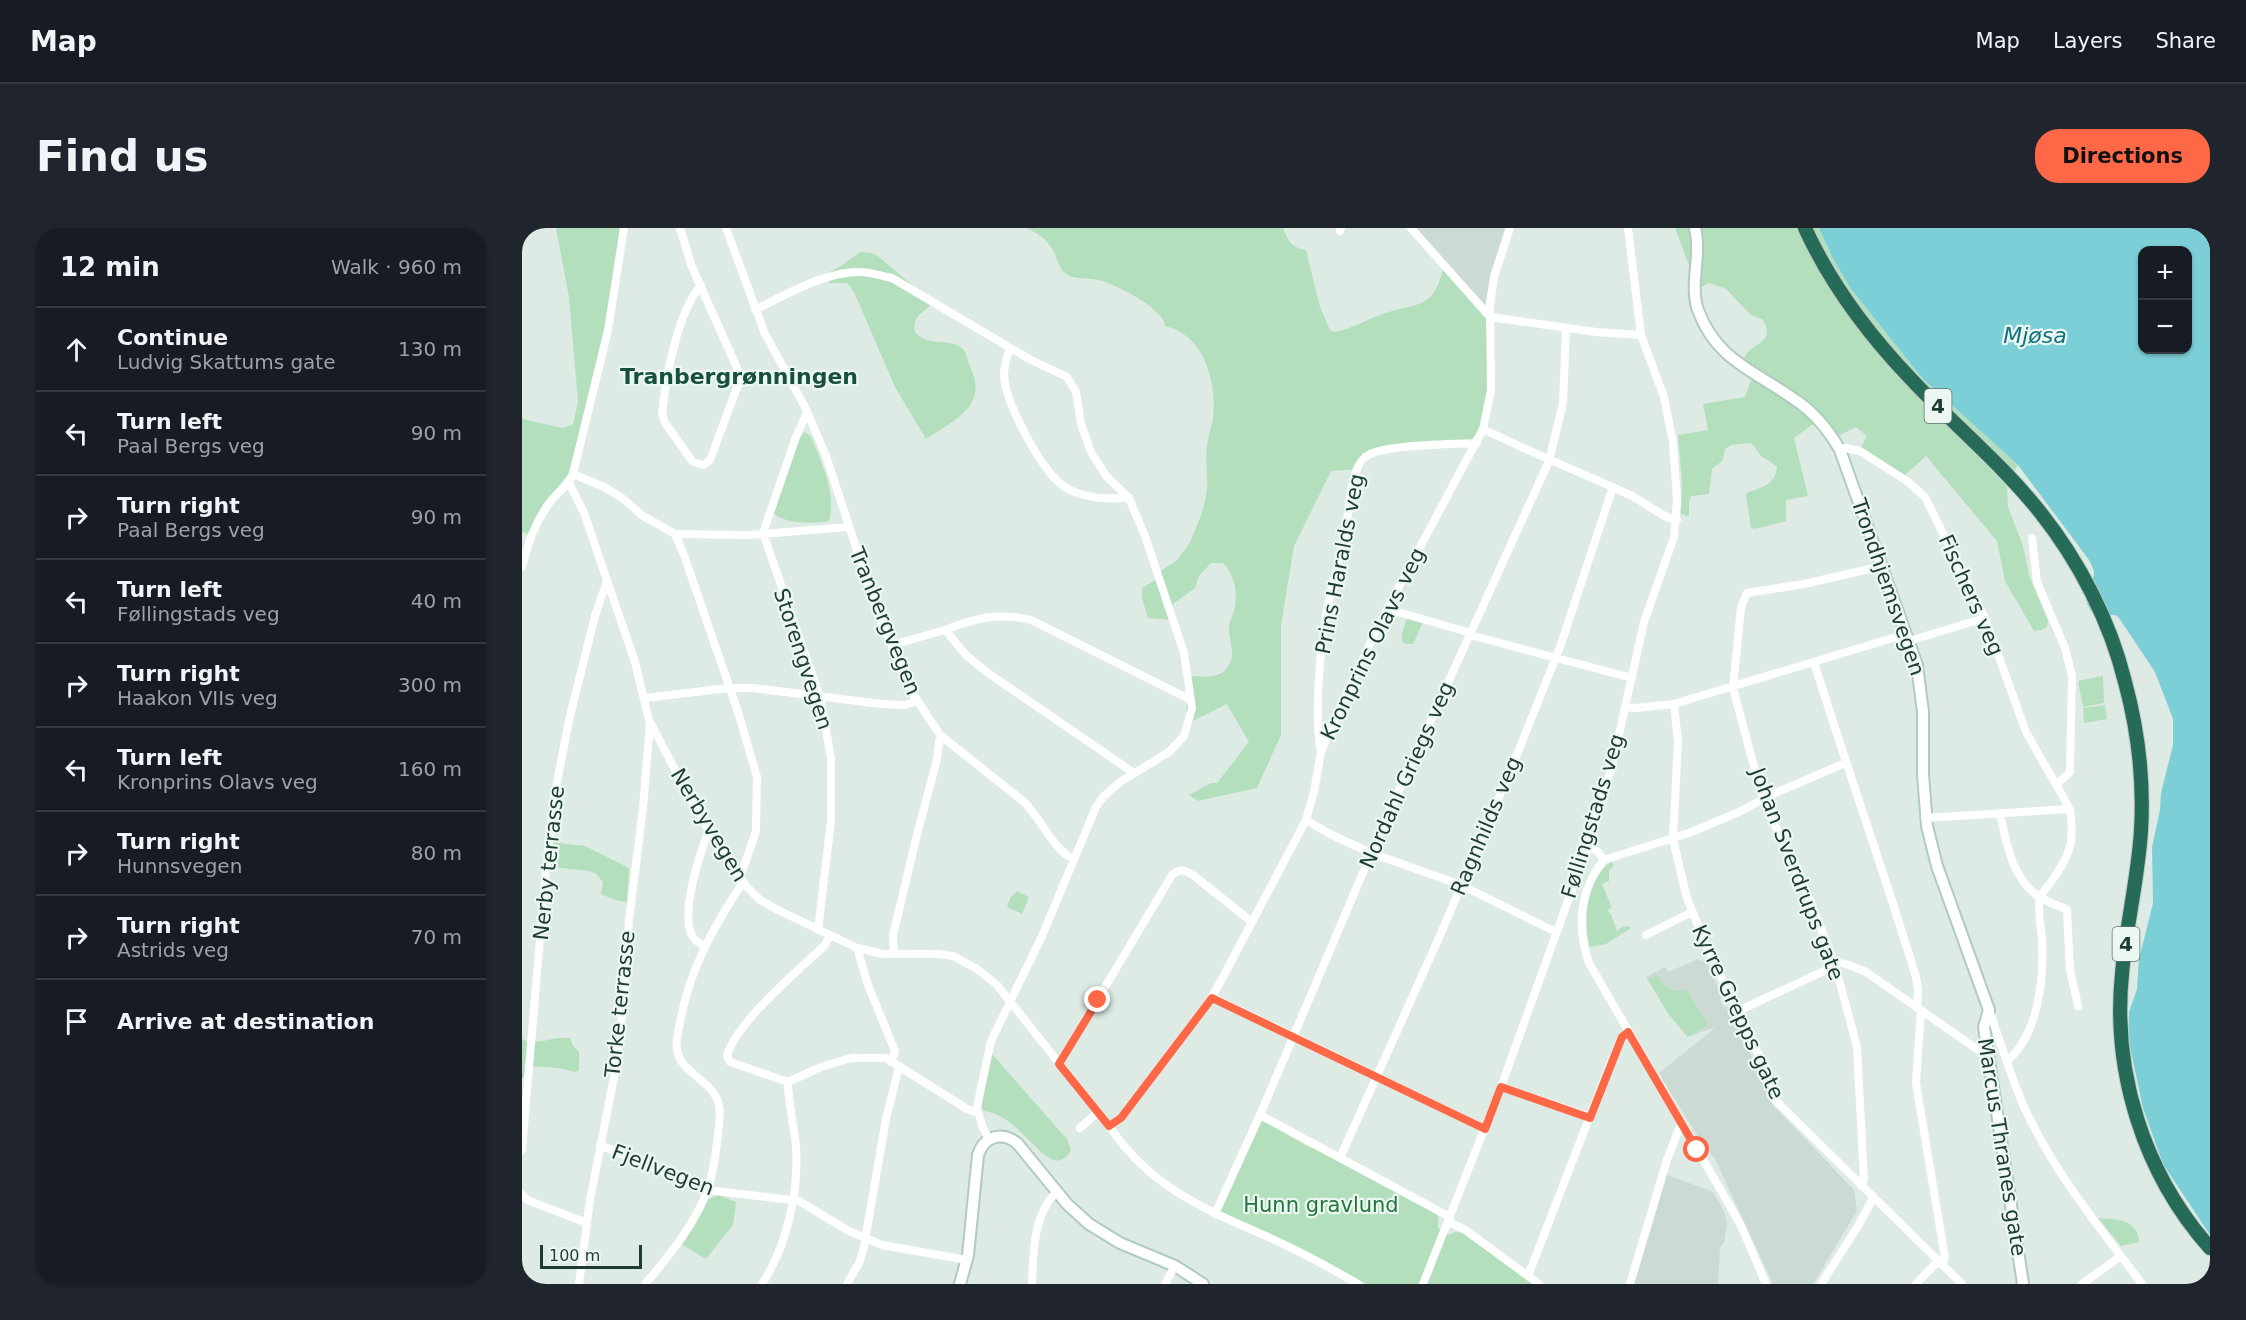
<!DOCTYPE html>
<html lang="en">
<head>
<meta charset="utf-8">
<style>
	:root { --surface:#171b24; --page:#20242c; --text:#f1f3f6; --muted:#9ea1a6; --line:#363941; --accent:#ff6847 }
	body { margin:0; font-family:"DejaVu Sans",sans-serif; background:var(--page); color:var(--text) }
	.controls { position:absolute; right:18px; top:18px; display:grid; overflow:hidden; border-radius:12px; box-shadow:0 2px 4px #0004 }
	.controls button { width:54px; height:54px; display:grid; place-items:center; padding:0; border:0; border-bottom:2px solid var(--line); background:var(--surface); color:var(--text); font:30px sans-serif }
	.scale { position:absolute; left:18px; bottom:15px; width:102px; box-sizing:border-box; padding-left:6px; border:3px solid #1d3c32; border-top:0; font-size:16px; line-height:21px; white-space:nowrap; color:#1d3c32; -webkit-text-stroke:4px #edf7f2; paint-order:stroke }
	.stop { position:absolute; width:18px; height:18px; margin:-14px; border:4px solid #ff6847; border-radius:50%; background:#fff }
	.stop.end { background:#ff6847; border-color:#fff; box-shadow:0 2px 6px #0008 }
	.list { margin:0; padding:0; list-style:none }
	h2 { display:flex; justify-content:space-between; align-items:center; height:78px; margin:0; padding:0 24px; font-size:26px }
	h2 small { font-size:20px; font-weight:400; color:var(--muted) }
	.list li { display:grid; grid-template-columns:39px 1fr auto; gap:18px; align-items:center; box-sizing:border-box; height:84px; padding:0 24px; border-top:2px solid var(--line) }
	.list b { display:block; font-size:22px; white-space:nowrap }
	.list p { margin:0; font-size:20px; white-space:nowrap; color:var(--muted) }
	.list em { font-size:20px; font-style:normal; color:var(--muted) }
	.icon { flex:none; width:33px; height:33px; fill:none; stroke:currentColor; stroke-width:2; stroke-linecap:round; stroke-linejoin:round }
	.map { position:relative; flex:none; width:1688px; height:1056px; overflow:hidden; border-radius:24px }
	header { display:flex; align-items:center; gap:36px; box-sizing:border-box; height:84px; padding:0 30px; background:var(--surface); border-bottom:2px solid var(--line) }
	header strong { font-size:28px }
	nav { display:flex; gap:33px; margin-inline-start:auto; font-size:21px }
	.intro { display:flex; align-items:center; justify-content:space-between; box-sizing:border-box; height:144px; padding:0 36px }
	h1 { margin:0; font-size:42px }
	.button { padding:15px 27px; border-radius:24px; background:var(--accent); color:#111; font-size:21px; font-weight:700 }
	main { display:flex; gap:36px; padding:0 36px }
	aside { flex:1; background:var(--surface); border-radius:24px; box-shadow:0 2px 4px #0004 }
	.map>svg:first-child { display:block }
	.built { fill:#cbdbd3 }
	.green { fill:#b3dfbc }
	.water { fill:#7dcfd7; fill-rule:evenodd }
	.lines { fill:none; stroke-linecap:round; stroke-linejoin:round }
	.secondary-casing { stroke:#afccbf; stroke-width:14 }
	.highway-casing { stroke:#c0c8c6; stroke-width:16 }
	.street { stroke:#fff; stroke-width:8 }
	.secondary { stroke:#fff; stroke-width:10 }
	.highway { stroke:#266b58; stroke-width:14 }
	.route { stroke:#ff6847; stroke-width:8 }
	.labels { text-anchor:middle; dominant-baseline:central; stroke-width:4.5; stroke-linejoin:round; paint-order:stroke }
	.shield { fill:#edf7f2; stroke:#5b746c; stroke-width:1.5 }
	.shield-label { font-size:20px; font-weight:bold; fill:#1d3c32 }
	.street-label { font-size:21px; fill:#1d3c32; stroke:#edf7f2 }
	.park-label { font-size:21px; fill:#23773e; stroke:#edf7f2 }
	.water-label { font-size:22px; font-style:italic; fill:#11727e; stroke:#edf7f2 }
	.neighbourhood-label { font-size:22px; font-weight:bold; fill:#17503e; stroke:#edf7f2 }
</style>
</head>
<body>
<header>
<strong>Map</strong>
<nav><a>Map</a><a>Layers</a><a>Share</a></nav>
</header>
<div class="intro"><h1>Find us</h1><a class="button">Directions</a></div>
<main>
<aside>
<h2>12 min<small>Walk · 960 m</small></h2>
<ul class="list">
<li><svg class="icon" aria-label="ahead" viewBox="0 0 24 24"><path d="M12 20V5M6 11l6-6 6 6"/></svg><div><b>Continue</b><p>Ludvig Skattums gate</p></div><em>130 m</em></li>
<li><svg class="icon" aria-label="left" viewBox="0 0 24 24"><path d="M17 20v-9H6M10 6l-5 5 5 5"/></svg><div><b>Turn left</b><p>Paal Bergs veg</p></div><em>90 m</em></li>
<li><svg class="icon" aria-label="right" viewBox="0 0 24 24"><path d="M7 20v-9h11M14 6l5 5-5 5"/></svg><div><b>Turn right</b><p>Paal Bergs veg</p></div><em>90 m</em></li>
<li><svg class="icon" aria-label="left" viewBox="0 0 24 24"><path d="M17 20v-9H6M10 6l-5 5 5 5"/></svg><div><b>Turn left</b><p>Føllingstads veg</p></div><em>40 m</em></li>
<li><svg class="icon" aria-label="right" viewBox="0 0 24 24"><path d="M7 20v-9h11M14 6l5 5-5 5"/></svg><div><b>Turn right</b><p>Haakon VIIs veg</p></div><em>300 m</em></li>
<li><svg class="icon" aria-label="left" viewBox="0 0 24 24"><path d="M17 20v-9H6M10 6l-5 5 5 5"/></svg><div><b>Turn left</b><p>Kronprins Olavs veg</p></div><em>160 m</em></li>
<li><svg class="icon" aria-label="right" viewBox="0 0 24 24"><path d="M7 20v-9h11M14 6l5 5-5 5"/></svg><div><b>Turn right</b><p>Hunnsvegen</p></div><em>80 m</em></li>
<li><svg class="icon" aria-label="right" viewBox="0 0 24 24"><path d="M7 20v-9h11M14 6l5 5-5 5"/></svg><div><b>Turn right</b><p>Astrids veg</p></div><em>70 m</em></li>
<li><svg class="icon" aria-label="arrive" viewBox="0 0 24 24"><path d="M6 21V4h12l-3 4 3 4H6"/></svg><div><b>Arrive at destination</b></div></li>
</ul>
</aside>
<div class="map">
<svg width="1688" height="1056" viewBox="0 0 1688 1056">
	<rect width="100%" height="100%" fill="#ddebe4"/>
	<path class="built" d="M893,0H983L970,41L963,77Z
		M1176,731L1179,734L1183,732L1189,743L1200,770L1198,771L1202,779L1207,778L1213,789L1250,876L1332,962L1335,983L1291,1056H1251L1193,931L1178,912L1137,845L1194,799L1166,809L1145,784L1124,749L1143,739L1146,744Z
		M1143,946L1191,964L1202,983L1205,997L1202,1015L1198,1019L1196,1056H1111Z"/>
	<path class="green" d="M34,0H98L80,122L59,204L46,246L22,276L13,308L0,304V191L41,200L51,196L56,174L47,69Z
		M504,0H761C766,13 770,20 784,22L798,79L808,102L812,104C832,101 850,88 870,83C882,79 895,79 906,71C915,64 920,48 922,37L964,83L969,146L963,200L944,216L851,224L839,241L809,243L772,318L759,397V507L735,560L676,573L667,567L689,555H695L727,514L705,476L671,493L664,491L666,448C679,448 696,452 705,440C715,427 707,414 707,400C707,393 711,388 712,382C716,366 713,346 701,335H689L677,348L673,360L651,376L649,392L626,390L620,370V360L633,352C635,342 649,338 656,331C661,325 666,318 669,312C676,296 684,277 685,259C686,246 683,232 685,218C686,209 689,200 691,191C695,155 683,107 643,98C643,81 593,56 577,52C568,50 558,51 550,49C535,44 537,30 529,19C523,10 514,4 504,0Z
		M1153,0H1297L1310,29L1329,61L1401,151L1496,237L1485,257L1486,279L1501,318L1508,350L1526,393L1525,399L1519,402L1512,403L1483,353L1475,313L1404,228L1382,248L1337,224L1345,208L1334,199L1318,207L1294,194L1272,210L1286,268L1264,272V293L1233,301L1229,300L1224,267L1226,264C1240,260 1254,256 1255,239L1246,232L1240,229L1229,215L1209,217L1203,221L1201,232L1190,241L1187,266L1169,268L1167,273V288L1159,286L1160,254L1156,207L1186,202L1181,176L1223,169L1231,147L1222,131C1228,113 1255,117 1241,92L1229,87L1204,61L1187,55L1176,61Z
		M338,24L350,25L356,28L411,75C401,85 390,88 393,104C404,118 423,111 437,118C446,123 444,130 448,138C467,178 434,191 404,211L373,159L332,64L325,55H307L306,45L319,38Z
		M283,204L289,209C299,233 315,266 307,293C293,296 261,296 252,285L278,209Z
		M885,390L901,394L891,416H884L880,413V405Z
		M1581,448L1582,475L1561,479L1556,453Z
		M1583,477L1585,491L1562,495L1561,480Z
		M31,612L42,616L63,618L107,640L105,674L93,672L79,666L81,654L74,646L67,643L30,639L27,632Z
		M1090,634L1092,638L1087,642V653L1080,656L1090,680L1085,682L1089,686L1095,703L1100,699L1107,698L1109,700L1084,716L1068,719C1061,694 1064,648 1090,634Z
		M495,663L507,669L500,686L485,679L488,670Z
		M1134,748C1144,760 1149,765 1165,762L1186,797L1166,809L1145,784L1126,751Z
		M35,810H48L51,818L57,824V842L54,844L36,840L8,838L6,850H0V811C10,817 24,812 35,810Z
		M469,825L545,911L549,922C544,931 539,935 529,931C504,915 492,887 459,882Z
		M739,890L785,918L822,933L907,981L916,988V1000L927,1007L933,1004L940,1005L1012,1056H845L696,985Z
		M197,967L214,974L211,997L184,1031L159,1016L186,971Z
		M1576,990C1594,991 1616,991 1617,1014L1599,1018Z"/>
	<path class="water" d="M1297,0H1688V1007L1641,936L1621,880L1607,814V784L1615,761L1617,731L1631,675L1630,619L1638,582L1639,565L1651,517V491L1633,444L1597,390L1593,387H1574C1565,381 1563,371 1564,361C1572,347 1576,349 1567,332L1496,237L1401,151L1329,61L1310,29ZM1620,22H1666V122H1620Z"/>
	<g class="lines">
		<defs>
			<path id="secondary" d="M1173,0C1180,27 1167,56 1176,82C1194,132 1233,143 1272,171C1292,184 1306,201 1318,222L1395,437L1401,484V546L1405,598L1415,638L1467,782L1462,799L1501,1056
				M438,1056L446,1027L456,927C462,908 480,903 495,915L545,976L567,996L598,1015L653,1038L681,1056"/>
			<path id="highway" d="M1283,0C1309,57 1346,106 1389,151C1431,196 1480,236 1518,284C1557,333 1588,393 1603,454C1616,502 1622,553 1619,603C1616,651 1604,698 1600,746C1590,844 1622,946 1688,1020"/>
		</defs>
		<use href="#secondary" class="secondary-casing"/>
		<use href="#highway" class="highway-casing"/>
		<path class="street" d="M158,0L170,39L219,149
			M204,0L243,106L284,181L304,228L356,386L389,463L418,507L501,573C519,590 529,619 551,631
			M889,0L968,89
			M818,3L819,0
			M179,57C155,85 144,149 140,186L143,195L171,234L182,237L188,232L219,149
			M233,82C262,67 305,43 338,44C349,44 360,48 370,50L509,132L545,149L554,164L559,196L569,224L584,248L607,270L623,308L662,425L670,480L662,508L647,524L598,554L581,569L574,579L520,708L469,813L455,879L460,898L467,911
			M968,89L1074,104L1119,107
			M488,120C485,129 482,137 482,147C483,174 518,240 540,257C559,271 585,271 607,270
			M219,149L265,146
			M285,184L274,209L241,305L298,469L309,530V593L296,702
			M961,201C1010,225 1060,245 1110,268C1124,275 1140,290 1155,292
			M1318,222L1323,220L1338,223L1385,253L1403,269L1463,390L1504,504L1548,581C1553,615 1548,627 1529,654C1526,659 1520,664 1518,669C1515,677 1519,701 1520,711C1522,750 1517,805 1486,832
			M51,246L82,259L99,269L121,288L153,306L228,307L326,299
			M47,255L62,285L113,434L127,492L165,565L193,613L224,658L238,672L252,680L335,720L361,726H416L431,728L455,741L475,757L587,898C629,960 681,980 746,1009C777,1023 807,1039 836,1056
			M153,306L162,327L216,484L235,549L234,603L218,650
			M1510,310L1515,354L1543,420L1550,448L1548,544L1535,556
			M0,339C6,315 13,294 28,274C36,264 46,258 51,246L86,102L102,0
			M865,381L949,405
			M423,402C453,390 477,384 509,392L669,472
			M948,407L1110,450
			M1387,413L1463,390
			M370,417L423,402L445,428L466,445L612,545
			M1292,434C1325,540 1362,644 1394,749L1396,762L1395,779
			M123,470L207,460H231L359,476L383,477L395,473
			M1152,476L1156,514L1151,611L1164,667L1184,718L1232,815L1254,873L1440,1056
			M1104,479L1114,480L1152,476L1384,406
			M799,524C792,488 798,423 804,387C809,360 817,334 823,307C827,286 827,243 843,229C857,216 933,216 955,215
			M1478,585C1484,614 1490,650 1516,668C1524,674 1536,677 1545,682L1548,742L1556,778
			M1403,590L1548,581
			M784,592L808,606L849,625L939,657L1034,704
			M1065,620L1075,623L1082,632L1167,605L1217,584L1251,566L1323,535
			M1082,632C1058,661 1054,699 1067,735L1208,978L1219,998L1244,1056
			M308,707L303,717C277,742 214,794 205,828L208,834L266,854L299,839L329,830H364L445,881L456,885
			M1124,707L1170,684
			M182,718C178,715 173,713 171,709C157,687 178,625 187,602
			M335,720L346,757L373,823L369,834
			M372,726L371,707L394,611L415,531L418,507
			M1312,733L1327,737L1344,744L1459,824H1466
			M690,769L963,901
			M1399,782L1394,855L1423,1030L1419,1036
			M1467,782C1479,815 1489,850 1503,881C1533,946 1578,1000 1620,1056
			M1216,783L1313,738
			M537,836L650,647C658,640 662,642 671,647L730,694
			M979,859L1068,889
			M738,887L928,989
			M587,898L599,890L690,769L701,749L784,592L792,564L799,524L830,453L865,381L961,201L969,162L968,77L972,49L988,0
			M558,900L576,884
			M78,917L185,962L277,973L325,1002L360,1017L445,1032
			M0,922L24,639L33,564L48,488L73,388L85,353
			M818,930L916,712L990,539L1038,419L1091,259
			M1339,958L1342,952L1335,819L1312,733L1285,665L1241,572L1211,460L1219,379L1225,365L1282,356L1361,338
			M0,966L5,972L65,995
			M693,986L738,887L862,595L1027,233L1041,175L1044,100
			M926,994L942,1001L1017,1056
			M1006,1048L1090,831L1100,809L1106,804
			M57,1056L68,972L92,849L102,772L107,692L121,580L128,495
			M123,1056C147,1028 176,993 187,957C192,941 194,923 196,907C197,895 200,882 195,871C187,851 159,845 155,822C154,814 156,803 158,795C167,742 192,698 221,654
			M240,1056C265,1018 277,964 274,918C272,897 266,875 266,854
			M325,1056L338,1033L342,1018L364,891L377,839
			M510,1056C511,1027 511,985 535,964
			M643,1056L653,1038
			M901,1056L979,859L1065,620L1090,538L1122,394L1152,309L1155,272L1151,215L1142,169L1119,107L1106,0
			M1108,1056L1145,932L1157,901L1161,898
			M1299,1056L1336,998L1351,970
			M1394,1056L1416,1033
			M1560,1056L1599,1028"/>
		<use href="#secondary" class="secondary"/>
		<use href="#highway" class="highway"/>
	</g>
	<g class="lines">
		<path class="route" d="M576,772L537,836L587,898L599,890L690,770L963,901L979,859L1068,890L1100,809L1106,804L1175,922"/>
	</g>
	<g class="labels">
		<g class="shield">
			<rect x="1402.5" y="161" width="27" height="34" rx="4.5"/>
			<rect x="1590.5" y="699" width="27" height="34" rx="4.5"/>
		</g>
		<g class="shield-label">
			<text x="1416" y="178">4</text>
			<text x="1604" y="716">4</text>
		</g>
		<g class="street-label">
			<text transform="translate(818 336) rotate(-79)">Prins Haralds veg</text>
			<text transform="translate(1366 359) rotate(71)">Trondhjemsvegen</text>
			<text transform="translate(1449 367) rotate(66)">Fischers veg</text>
			<text transform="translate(363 393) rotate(68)">Tranbergvegen</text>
			<text transform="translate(851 416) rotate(-64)">Kronprins Olavs veg</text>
			<text transform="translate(281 431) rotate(72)">Storengvegen</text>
			<text transform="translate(885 547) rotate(-66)">Nordahl Griegs veg</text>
			<text transform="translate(1071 588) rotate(-73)">Føllingstads veg</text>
			<text transform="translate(187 597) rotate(59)">Nerbyvegen</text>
			<text transform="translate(964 598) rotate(-67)">Ragnhilds veg</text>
			<text transform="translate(27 635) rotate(-84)">Nerby terrasse</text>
			<text transform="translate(1275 646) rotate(69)">Johan Sverdrups gate</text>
			<text transform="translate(98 776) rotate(-84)">Torke terrasse</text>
			<text transform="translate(1216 784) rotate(65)">Kyrre Grepps gate</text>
			<text transform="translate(1480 919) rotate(81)">Marcus Thranes gate</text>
			<text transform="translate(141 942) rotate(21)">Fjellvegen</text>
		</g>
		<g class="park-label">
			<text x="799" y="977">Hunn gravlund</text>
		</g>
		<g class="water-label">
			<text x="1513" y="107">Mjøsa</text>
		</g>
		<g class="neighbourhood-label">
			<text x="217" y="148">Tranbergrønningen</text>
		</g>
	</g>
</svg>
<div class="controls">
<button>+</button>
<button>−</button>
</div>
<div class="scale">100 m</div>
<div class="stop" style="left:1175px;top:922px"></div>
<div class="stop end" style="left:576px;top:772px"></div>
</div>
</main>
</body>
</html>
